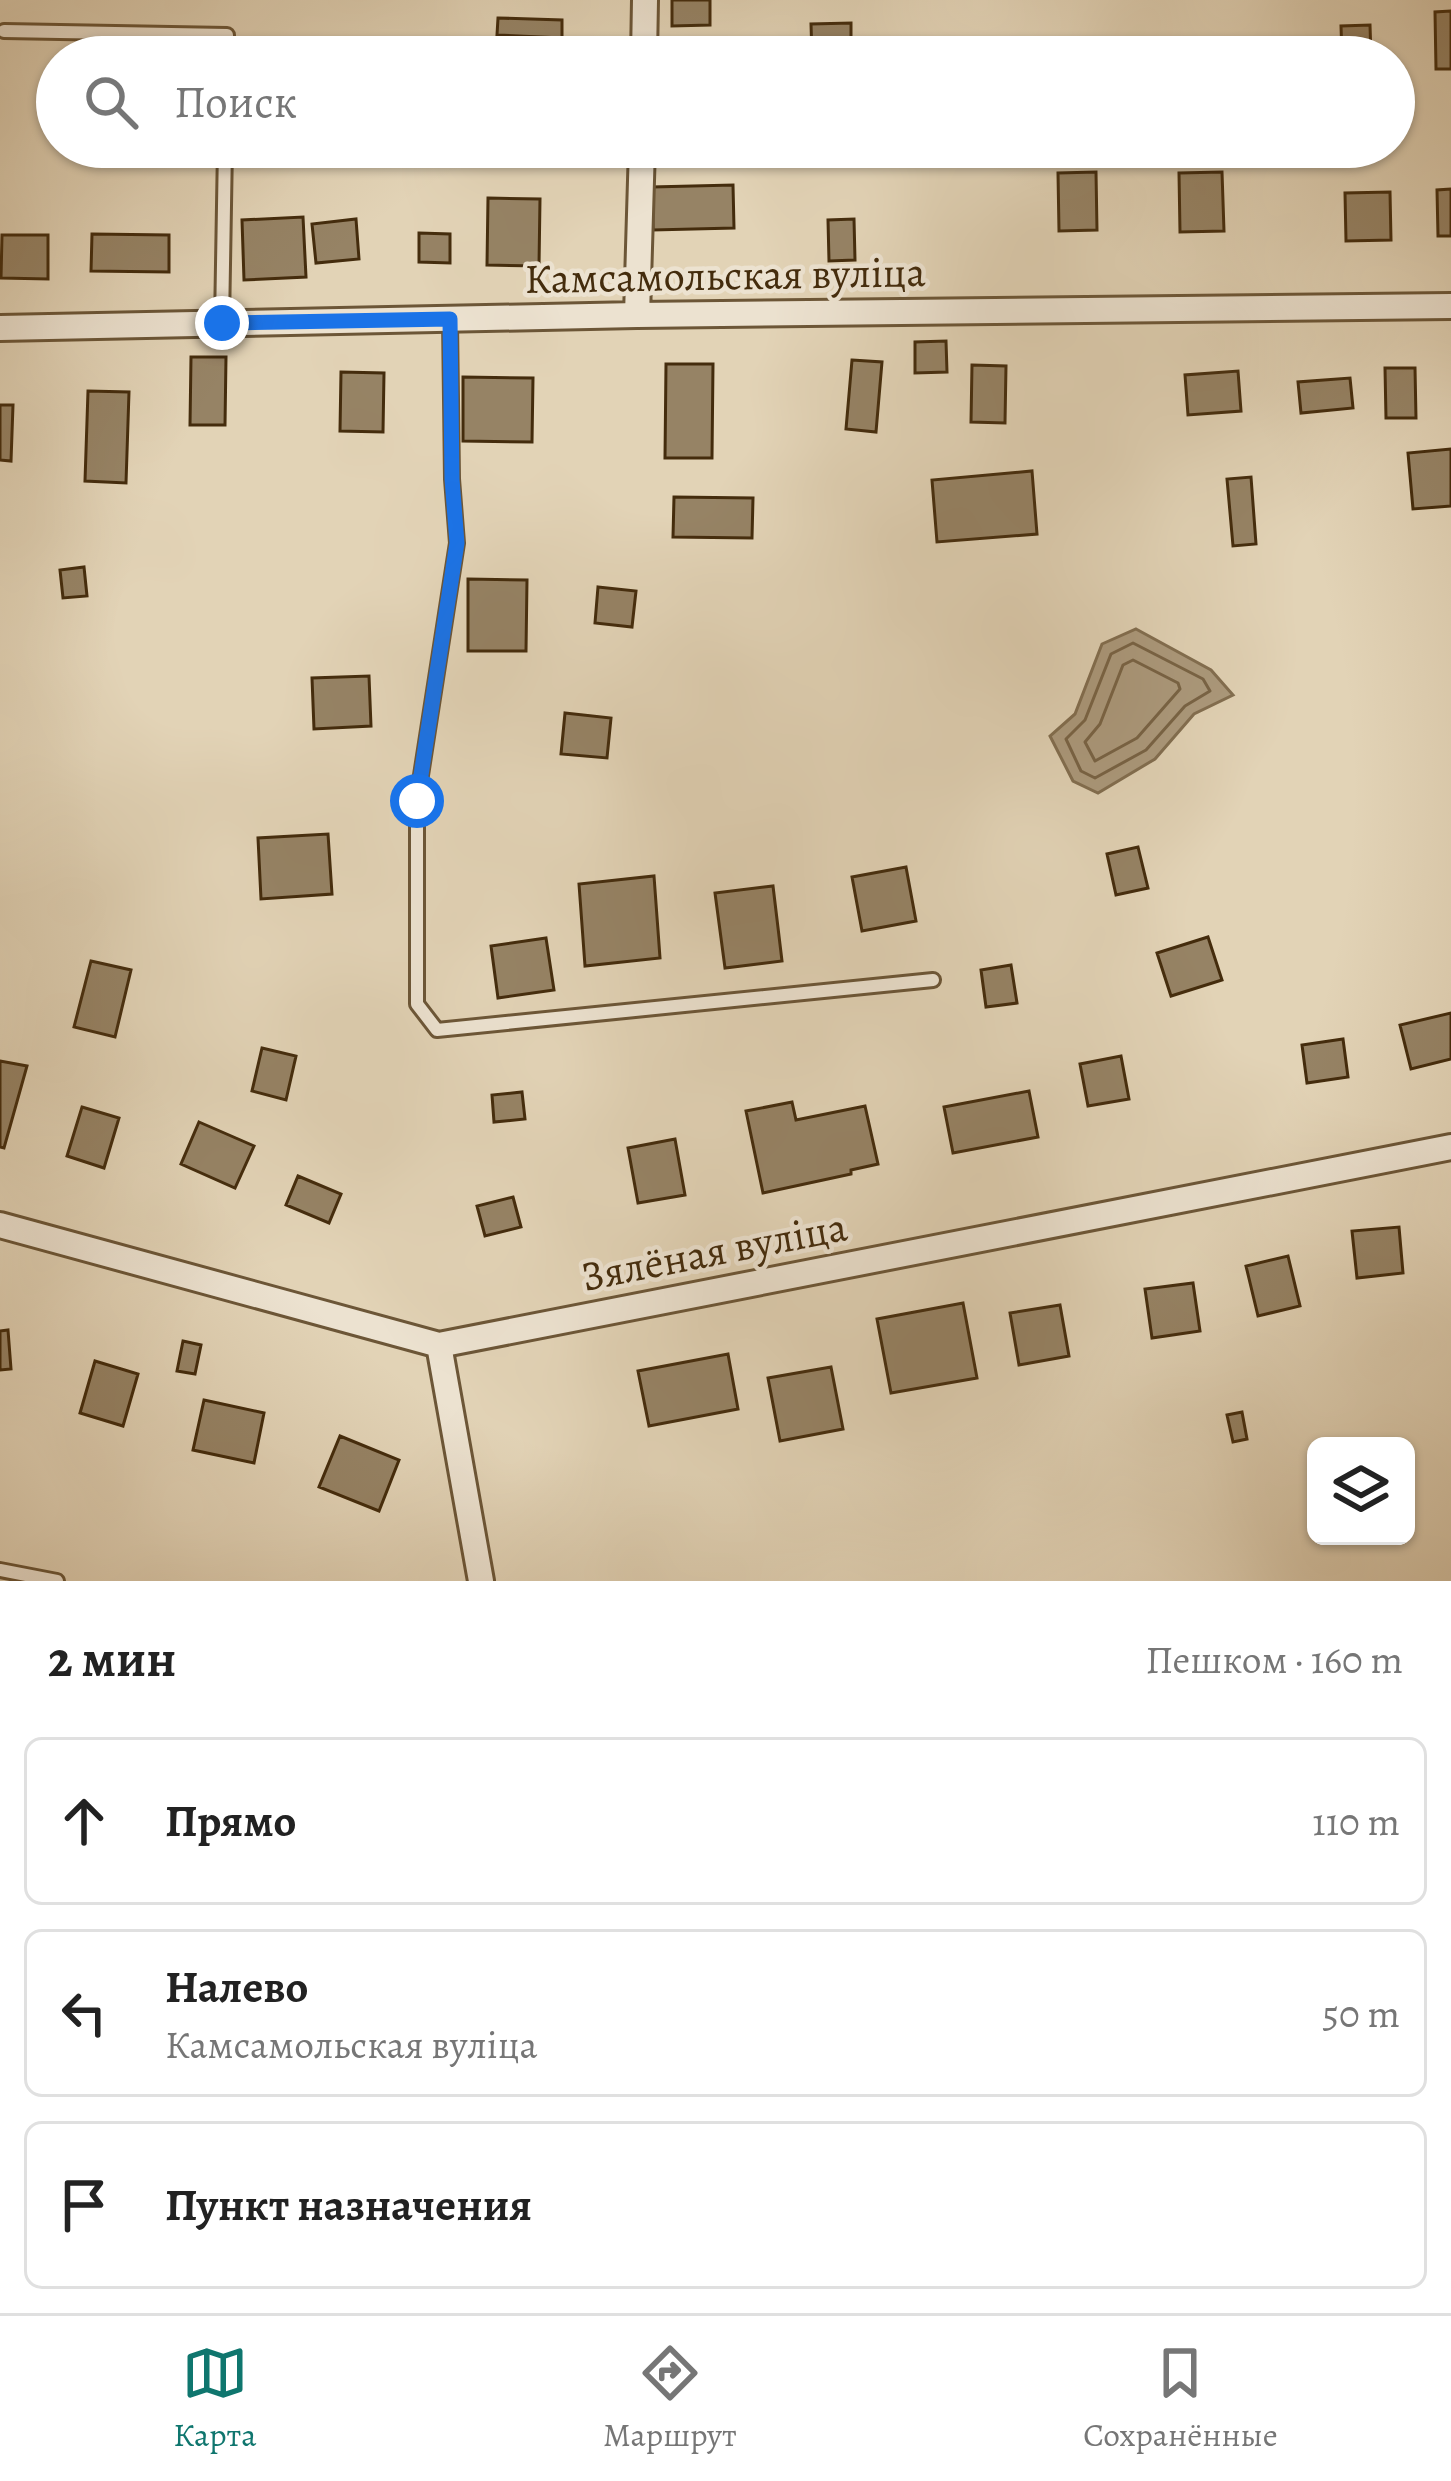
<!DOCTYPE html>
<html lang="ru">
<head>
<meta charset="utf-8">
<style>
	:root { --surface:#fff; --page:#f6f6f6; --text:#222; --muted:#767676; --line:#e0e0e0; --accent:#0f766e }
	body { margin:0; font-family:Alegreya,serif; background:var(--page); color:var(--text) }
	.controls { position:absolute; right:36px; bottom:36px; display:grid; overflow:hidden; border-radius:18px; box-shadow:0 3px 9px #0004 }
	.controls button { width:108px; height:108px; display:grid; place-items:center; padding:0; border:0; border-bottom:3px solid var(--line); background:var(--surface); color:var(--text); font:60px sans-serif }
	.stop { position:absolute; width:36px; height:36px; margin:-27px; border:9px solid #1a73e8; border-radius:50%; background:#fff }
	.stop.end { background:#1a73e8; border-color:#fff; box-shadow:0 3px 12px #0008 }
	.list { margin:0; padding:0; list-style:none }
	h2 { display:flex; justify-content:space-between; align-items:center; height:156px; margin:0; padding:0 48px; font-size:51px }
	h2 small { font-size:39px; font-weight:400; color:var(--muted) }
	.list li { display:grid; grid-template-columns:78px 1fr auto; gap:36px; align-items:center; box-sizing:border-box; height:168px; margin:0 24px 24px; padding:0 24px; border:3px solid var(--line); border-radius:18px }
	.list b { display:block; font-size:45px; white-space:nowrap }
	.list p { margin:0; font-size:39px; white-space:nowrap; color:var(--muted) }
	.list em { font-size:39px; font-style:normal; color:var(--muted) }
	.icon { flex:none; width:66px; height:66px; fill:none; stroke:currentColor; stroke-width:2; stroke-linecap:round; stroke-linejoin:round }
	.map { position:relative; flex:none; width:1451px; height:1581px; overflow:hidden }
	.search { position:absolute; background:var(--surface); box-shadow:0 3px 9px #0004; left:36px; right:36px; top:36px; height:132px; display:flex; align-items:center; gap:30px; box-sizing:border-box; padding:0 42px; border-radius:66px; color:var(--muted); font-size:45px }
	.sheet { height:732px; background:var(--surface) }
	nav { display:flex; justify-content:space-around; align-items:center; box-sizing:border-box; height:168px; border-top:3px solid var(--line); background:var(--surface); font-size:33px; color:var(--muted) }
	nav a { display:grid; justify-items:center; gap:6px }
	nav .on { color:var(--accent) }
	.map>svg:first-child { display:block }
	.water { fill:#ac9a7d; stroke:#826e50; stroke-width:3 }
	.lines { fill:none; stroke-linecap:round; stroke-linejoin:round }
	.shore { stroke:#786345; stroke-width:3 }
	.building { fill:#968365; stroke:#442c0d; stroke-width:3 }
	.lane-casing { stroke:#6c5637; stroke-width:18 }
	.street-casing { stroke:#6c5637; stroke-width:30 }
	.lane { stroke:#ece2d0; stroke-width:12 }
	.street { stroke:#ece2d0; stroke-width:24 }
	.route { stroke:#1a73e8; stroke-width:15 }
	.labels { text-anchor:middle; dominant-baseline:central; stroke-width:9; stroke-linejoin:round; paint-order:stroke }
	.street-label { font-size:42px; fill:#442c0d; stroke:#ece2d0 }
</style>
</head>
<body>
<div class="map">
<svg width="1451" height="1581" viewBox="0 0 1451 1581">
	<rect width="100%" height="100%" fill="#e2d3b6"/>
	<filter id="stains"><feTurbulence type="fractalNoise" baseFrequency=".00167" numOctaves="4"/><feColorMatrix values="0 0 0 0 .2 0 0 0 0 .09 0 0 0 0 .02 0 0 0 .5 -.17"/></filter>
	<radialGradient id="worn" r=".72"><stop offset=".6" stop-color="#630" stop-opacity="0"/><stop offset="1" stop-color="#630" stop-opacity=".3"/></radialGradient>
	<path class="water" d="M1136,629L1211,670L1233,695L1194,714L1155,759L1098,793L1073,781L1050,736L1075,714L1102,644Z"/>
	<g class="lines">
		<path class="shore" d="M1133,643L1203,679L1210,691L1185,706L1146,750L1095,778L1081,771L1066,739L1085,720L1111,654Z
			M1133,660L1178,683L1180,689L1137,738L1095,761L1085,742L1100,724L1123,665Z"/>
	</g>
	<path class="building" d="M672,0H710V25L672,26Z
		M1451,11V69H1436L1435,12Z
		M498,18L562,20V38L497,35Z
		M851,23V57H812L811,24Z
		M1370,25L1371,57H1342L1341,26Z
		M954,42V57H914V43Z
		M245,147H314L312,164L244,156Z
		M1096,172L1097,230L1059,231L1058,173Z
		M1222,172L1224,231L1180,232L1179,173Z
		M733,185L734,228L653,230L652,187Z
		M1451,189V236H1438L1437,190Z
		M1390,192L1391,240L1346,241L1345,193Z
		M488,198L540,199L539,266L487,265Z
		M303,217L306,277L244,280L242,220Z
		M356,219L359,259L316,263L312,224Z
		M854,219L855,260L829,261L828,220Z
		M419,233L450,234V263L419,262Z
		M92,234L169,235V272L91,271Z
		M2,235H48V279L1,278Z
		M946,341L947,372L915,373V342Z
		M191,357H226L225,425H190Z
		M852,360L882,362L876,432L846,429Z
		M666,364H713L712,458H665Z
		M972,365L1006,366L1005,423L971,422Z
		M1385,368H1415L1416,418H1386Z
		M1238,371L1241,411L1188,415L1185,375Z
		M341,372L384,373L383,432L340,431Z
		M463,377L533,378L532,442L463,441Z
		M1350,378L1353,408L1301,413L1298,382Z
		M88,391L129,392L126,483L85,481Z
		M0,405H13L11,461L0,460Z
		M1451,449V506L1413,509L1408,453Z
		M1032,471L1037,534L937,542L932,480Z
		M1251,477L1256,544L1233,546L1227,479Z
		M674,497L753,498L752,538L673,537Z
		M84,567L87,596L63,598L60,570Z
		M468,579L527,580L526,651H468Z
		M598,587L636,591L632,627L595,623Z
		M369,676L371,726L314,729L312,678Z
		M565,713L611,718L607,758L561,754Z
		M328,834L332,894L261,899L258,838Z
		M1138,847L1148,888L1116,895L1107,854Z
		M906,867L916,921L862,931L852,877Z
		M654,876L660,958L585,966L579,884Z
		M773,886L782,961L725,968L715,893Z
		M1208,937L1222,980L1171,996L1157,953Z
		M546,938L554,990L498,998L491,946Z
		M91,961L131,970L115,1037L74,1027Z
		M1011,965L1017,1003L986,1007L981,970Z
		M1451,1013V1059L1411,1069L1400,1025Z
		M1343,1039L1348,1077L1307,1083L1302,1045Z
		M262,1048L296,1056L286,1100L252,1091Z
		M1121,1056L1129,1099L1088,1106L1080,1064Z
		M0,1061L27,1066L4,1148L0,1147Z
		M1029,1091L1038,1137L953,1153L944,1107Z
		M522,1092L525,1119L494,1122L492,1095Z
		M792,1102L796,1120L865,1106L878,1164L851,1170V1174L763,1193L746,1111Z
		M82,1107L119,1118L104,1168L67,1156Z
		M199,1122L254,1146L235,1188L181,1164Z
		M675,1139L685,1195L638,1203L628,1148Z
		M298,1176L341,1194L329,1223L286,1205Z
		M513,1197L521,1227L485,1236L477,1206Z
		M1399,1227L1403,1273L1357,1278L1352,1231Z
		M1288,1256L1300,1306L1258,1316L1246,1266Z
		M1193,1283L1200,1331L1152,1338L1145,1289Z
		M963,1303L977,1378L891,1393L877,1319Z
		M1060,1305L1069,1356L1019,1365L1010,1313Z
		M8,1330L11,1369L0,1370V1331Z
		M183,1341L201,1345L195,1374L177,1371Z
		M728,1354L738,1409L649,1426L638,1371Z
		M95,1361L138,1374L123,1426L80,1413Z
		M831,1367L843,1429L780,1441L768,1378Z
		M204,1400L264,1413L254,1463L193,1450Z
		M1242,1412L1247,1439L1233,1442L1227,1415Z
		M340,1436L399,1460L379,1511L319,1487Z"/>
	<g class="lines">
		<defs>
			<path id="lane" d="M4,31L227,35V57
				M450,320L452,479L457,543L417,801V1004L437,1030L933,980
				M222,323L225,147
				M0,1570L57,1581"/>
			<path id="street" d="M644,57L645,0
				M637,315L642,147
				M0,328L637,315L1451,306
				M0,1225L439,1345L1451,1147
				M439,1345L481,1581"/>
		</defs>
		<use href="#lane" class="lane-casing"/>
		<use href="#street" class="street-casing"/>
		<use href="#lane" class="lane"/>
		<use href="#street" class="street"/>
	</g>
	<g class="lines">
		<path class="route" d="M222,323L450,319L452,479L457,543L417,801"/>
	</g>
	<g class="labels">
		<g class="street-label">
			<text transform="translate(725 275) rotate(-1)">Камсамольская вуліца</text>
			<text transform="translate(714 1251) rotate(-11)">Зялёная вуліца</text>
		</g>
	</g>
	<rect width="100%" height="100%" filter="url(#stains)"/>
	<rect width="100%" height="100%" fill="url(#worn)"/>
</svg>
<div class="controls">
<button><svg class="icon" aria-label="layers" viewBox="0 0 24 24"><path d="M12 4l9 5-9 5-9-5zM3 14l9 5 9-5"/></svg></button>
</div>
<div class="stop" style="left:417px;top:801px"></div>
<div class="stop end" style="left:222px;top:323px"></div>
<div class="search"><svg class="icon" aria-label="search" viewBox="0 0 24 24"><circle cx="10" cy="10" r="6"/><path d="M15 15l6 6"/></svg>Поиск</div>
</div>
<section class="sheet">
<h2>2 мин<small>Пешком · 160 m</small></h2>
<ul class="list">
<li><svg class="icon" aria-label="ahead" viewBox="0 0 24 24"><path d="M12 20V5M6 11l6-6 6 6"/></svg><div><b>Прямо</b></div><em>110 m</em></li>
<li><svg class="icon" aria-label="left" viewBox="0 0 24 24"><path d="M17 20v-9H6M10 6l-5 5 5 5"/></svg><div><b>Налево</b><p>Камсамольская вуліца</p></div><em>50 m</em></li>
<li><svg class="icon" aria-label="arrive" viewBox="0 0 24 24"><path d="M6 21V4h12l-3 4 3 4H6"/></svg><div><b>Пункт назначения</b></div></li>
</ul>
</section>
<nav>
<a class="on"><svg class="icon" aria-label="map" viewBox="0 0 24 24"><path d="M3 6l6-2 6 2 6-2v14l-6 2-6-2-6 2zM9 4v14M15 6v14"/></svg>Карта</a>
<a><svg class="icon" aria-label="directions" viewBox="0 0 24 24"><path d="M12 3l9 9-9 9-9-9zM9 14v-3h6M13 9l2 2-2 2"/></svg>Маршрут</a>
<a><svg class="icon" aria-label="saved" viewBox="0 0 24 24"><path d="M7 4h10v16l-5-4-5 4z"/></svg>Сохранённые</a>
</nav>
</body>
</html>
